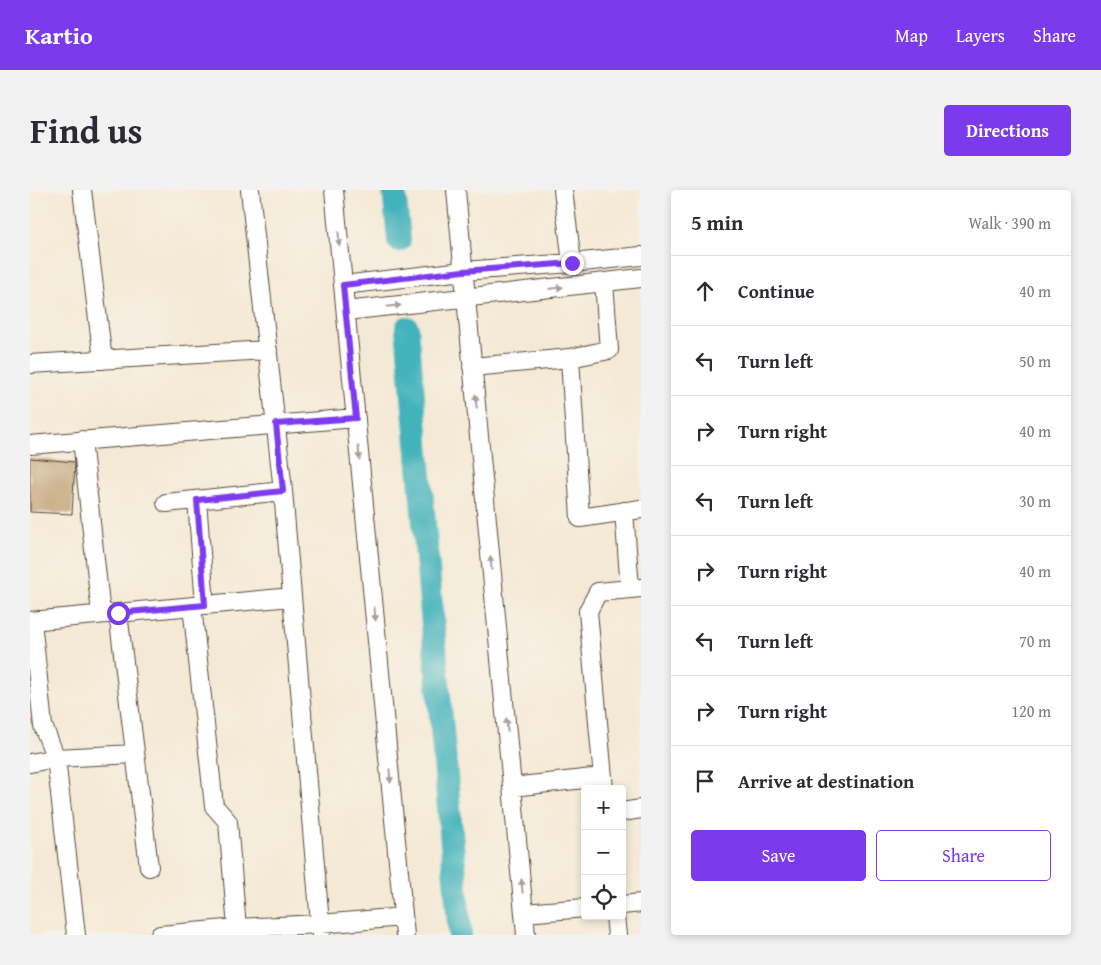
<!DOCTYPE html>
<html lang="en">
<head>
<meta charset="utf-8">
<style>
	:root { --surface:#fff; --page:#f2f2f3; --text:#2b2b33; --muted:#7c7c81; --line:#e1e1e2; --accent:#7c3aed }
	body { margin:0; font-family:"Gentium Book Plus",serif; background:var(--page); color:var(--text) }
	.controls { position:absolute; right:15px; bottom:15px; display:grid; overflow:hidden; border-radius:5px; box-shadow:0 2px 8px #0003 }
	.controls button { width:45px; height:45px; display:grid; place-items:center; padding:0; border:0; border-bottom:1px solid var(--line); background:var(--surface); color:var(--text); font:25px sans-serif }
	.stop { position:absolute; width:15px; height:15px; margin:-11px; border:4px solid #7c3aed; border-radius:50%; background:#fff }
	.stop.end { background:#7c3aed; border-color:#fff; box-shadow:0 1px 5px #0008 }
	.list { margin:0; padding:0; list-style:none }
	h2 { display:flex; justify-content:space-between; align-items:center; height:65px; margin:0; padding:0 20px; font-size:21px }
	h2 small { font-size:16px; font-weight:400; color:var(--muted) }
	.list li { display:grid; grid-template-columns:32px 1fr auto; gap:15px; align-items:center; box-sizing:border-box; height:70px; padding:0 20px; border-top:1px solid var(--line) }
	.list b { display:block; font-size:19px; white-space:nowrap }
	.list em { font-size:16px; font-style:normal; color:var(--muted) }
	.actions { display:flex; gap:10px; padding:15px 20px }
	.actions a { flex:1; padding:11px 0; border:1px solid var(--accent); border-radius:5px; text-align:center; font-size:18px; color:var(--accent) }
	.actions .main { background:var(--accent); color:#fff }
	.icon { flex:none; width:28px; height:28px; fill:none; stroke:currentColor; stroke-width:2; stroke-linecap:round; stroke-linejoin:round }
	.map { position:relative; flex:none; width:611px; height:745px; overflow:hidden; border-radius:5px }
	header { display:flex; align-items:center; gap:30px; box-sizing:border-box; height:70px; padding:0 25px; background:var(--accent); color:#fff }
	header strong { font-size:24px }
	nav { display:flex; gap:28px; margin-inline-start:auto; font-size:18px }
	.intro { display:flex; align-items:center; justify-content:space-between; box-sizing:border-box; height:120px; padding:0 30px }
	h1 { margin:0; font-size:35px }
	.button { padding:12px 22px; border-radius:5px; background:var(--accent); color:#fff; font-size:18px; font-weight:700 }
	main { display:flex; gap:30px; padding:0 30px }
	aside { flex:1; background:var(--surface); border-radius:5px; box-shadow:0 2px 8px #0003 }
	.map>svg:first-child { display:block }
	.lines { fill:none; stroke-linecap:round; stroke-linejoin:round }
	.river { stroke:#42b2bb; stroke-width:24 }
	.building { fill:#c1a176 }
	.minor-casing { stroke:#574739; stroke-width:20 }
	.minor { stroke:#fff; stroke-width:18 }
	.oneway { fill:#a79f9a }
	.route { stroke:#7c3aed; stroke-width:6 }
</style>
</head>
<body>
<header>
<strong>Kartio</strong>
<nav><a>Map</a><a>Layers</a><a>Share</a></nav>
</header>
<div class="intro"><h1>Find us</h1><a class="button">Directions</a></div>
<main>
<div class="map">
<svg width="611" height="745" viewBox="0 0 611 745">
	<rect width="100%" height="100%" fill="#f7f3e8"/>
	<filter id="ink" filterUnits="userSpaceOnUse"><feTurbulence type="fractalNoise" baseFrequency=".02" numOctaves="2"/><feDisplacementMap in="SourceGraphic" scale="10" xChannelSelector="R" yChannelSelector="G"/><feConvolveMatrix kernelMatrix="1 2 1 2 8 2 1 2 1" color-interpolation-filters="sRGB"/></filter>
	<filter id="wash" filterUnits="userSpaceOnUse"><feTurbulence type="fractalNoise" baseFrequency=".0096" numOctaves="4" result="noise"/><feDisplacementMap in="SourceGraphic" scale="20" xChannelSelector="R" yChannelSelector="G"/><feGaussianBlur stdDeviation="1.12" result="paint"/><feColorMatrix in="noise" values="0 0 0 0 0 0 0 0 0 0 0 0 0 0 0 0 0 1.4 0 .05"/><feComposite in="paint" operator="in"/></filter>
	<g filter="url(#wash)">
		<rect width="100%" height="100%" fill="#f4e9d5"/>
		<g class="lines">
			<path class="river" d="M364,0L369,50
				M377,138L430,745"/>
		</g>
		<g id="blocks">
			<path class="building" d="M0,268L45,272L42,324L0,322Z"/>
		</g>
	</g>
	<g filter="url(#ink)">
		<use href="#blocks" fill-opacity="0" stroke="#574739" stroke-width="1"/>
		<g class="lines">
			<defs>
				<path id="minor" d="M52,0L73,170
					M220,0L253,301L291,745
					M304,0L375,745
					M426,0L436,108L496,745
					M533,0L542,73
					M313,95L433,81L542,73L611,66
					M316,121L611,88
					M540,168L550,328L611,319
					M0,174L238,160
					M442,177L540,168L579,160L574,92
					M52,250L71,424
					M0,255L326,228
					M167,310L175,415
					M136,313L253,301
					M594,321L600,399
					M162,416L184,616L198,632L207,738
					M88,423L119,677
					M0,431L262,407
					M2,431L13,536L26,568L46,745
					M0,573L26,568L105,564
					M482,597L572,587
					M574,599L558,421L568,402L611,398
					M592,622L611,619
					M592,715L611,713
					M494,723L555,718
					M585,726L587,745
					M130,745L207,738L290,734L373,727"/>
			</defs>
			<use href="#minor" class="minor-casing"/>
			<use href="#minor" class="minor"/>
		</g>
		<defs><path id="oneway-solid" d="M-6-.8H1V-3.2L6.5 0L1 3.2V.8H-6Z" transform="scale(1.25)"/></defs>
		<g class="oneway">
			<use href="#oneway-solid" transform="translate(309 49) rotate(85)"/>
			<use href="#oneway-solid" transform="translate(526 98) rotate(-7)"/>
			<use href="#oneway-solid" transform="translate(364 116) rotate(-6)"/>
			<use href="#oneway-solid" transform="translate(446 211) rotate(-96)"/>
			<use href="#oneway-solid" transform="translate(329 263) rotate(85)"/>
			<use href="#oneway-solid" transform="translate(461 373) rotate(-95)"/>
			<use href="#oneway-solid" transform="translate(345 424) rotate(85)"/>
			<use href="#oneway-solid" transform="translate(477 535) rotate(-95)"/>
			<use href="#oneway-solid" transform="translate(360 586) rotate(85)"/>
			<use href="#oneway-solid" transform="translate(492 696) rotate(-95)"/>
		</g>
	</g>
	<g class="lines" filter="url(#ink)">
		<path class="route" d="M88,423L175,415L167,310L253,301L246,234L326,228L313,95L433,81L542,73"/>
	</g>
</svg>
<div class="controls">
<button>+</button>
<button>−</button>
<button><svg class="icon" aria-label="locate" viewBox="0 0 24 24"><circle cx="12" cy="12" r="6"/><path d="M12 2v4M12 18v4M2 12h4M18 12h4"/></svg></button>
</div>
<div class="stop" style="left:88px;top:423px"></div>
<div class="stop end" style="left:542px;top:73px"></div>
</div>
<aside>
<h2>5 min<small>Walk · 390 m</small></h2>
<ul class="list">
<li><svg class="icon" aria-label="ahead" viewBox="0 0 24 24"><path d="M12 20V5M6 11l6-6 6 6"/></svg><div><b>Continue</b></div><em>40 m</em></li>
<li><svg class="icon" aria-label="left" viewBox="0 0 24 24"><path d="M17 20v-9H6M10 6l-5 5 5 5"/></svg><div><b>Turn left</b></div><em>50 m</em></li>
<li><svg class="icon" aria-label="right" viewBox="0 0 24 24"><path d="M7 20v-9h11M14 6l5 5-5 5"/></svg><div><b>Turn right</b></div><em>40 m</em></li>
<li><svg class="icon" aria-label="left" viewBox="0 0 24 24"><path d="M17 20v-9H6M10 6l-5 5 5 5"/></svg><div><b>Turn left</b></div><em>30 m</em></li>
<li><svg class="icon" aria-label="right" viewBox="0 0 24 24"><path d="M7 20v-9h11M14 6l5 5-5 5"/></svg><div><b>Turn right</b></div><em>40 m</em></li>
<li><svg class="icon" aria-label="left" viewBox="0 0 24 24"><path d="M17 20v-9H6M10 6l-5 5 5 5"/></svg><div><b>Turn left</b></div><em>70 m</em></li>
<li><svg class="icon" aria-label="right" viewBox="0 0 24 24"><path d="M7 20v-9h11M14 6l5 5-5 5"/></svg><div><b>Turn right</b></div><em>120 m</em></li>
<li><svg class="icon" aria-label="arrive" viewBox="0 0 24 24"><path d="M6 21V4h12l-3 4 3 4H6"/></svg><div><b>Arrive at destination</b></div></li>
</ul>
<div class="actions"><a class="main">Save</a><a>Share</a></div>
</aside>
</main>
</body>
</html>
